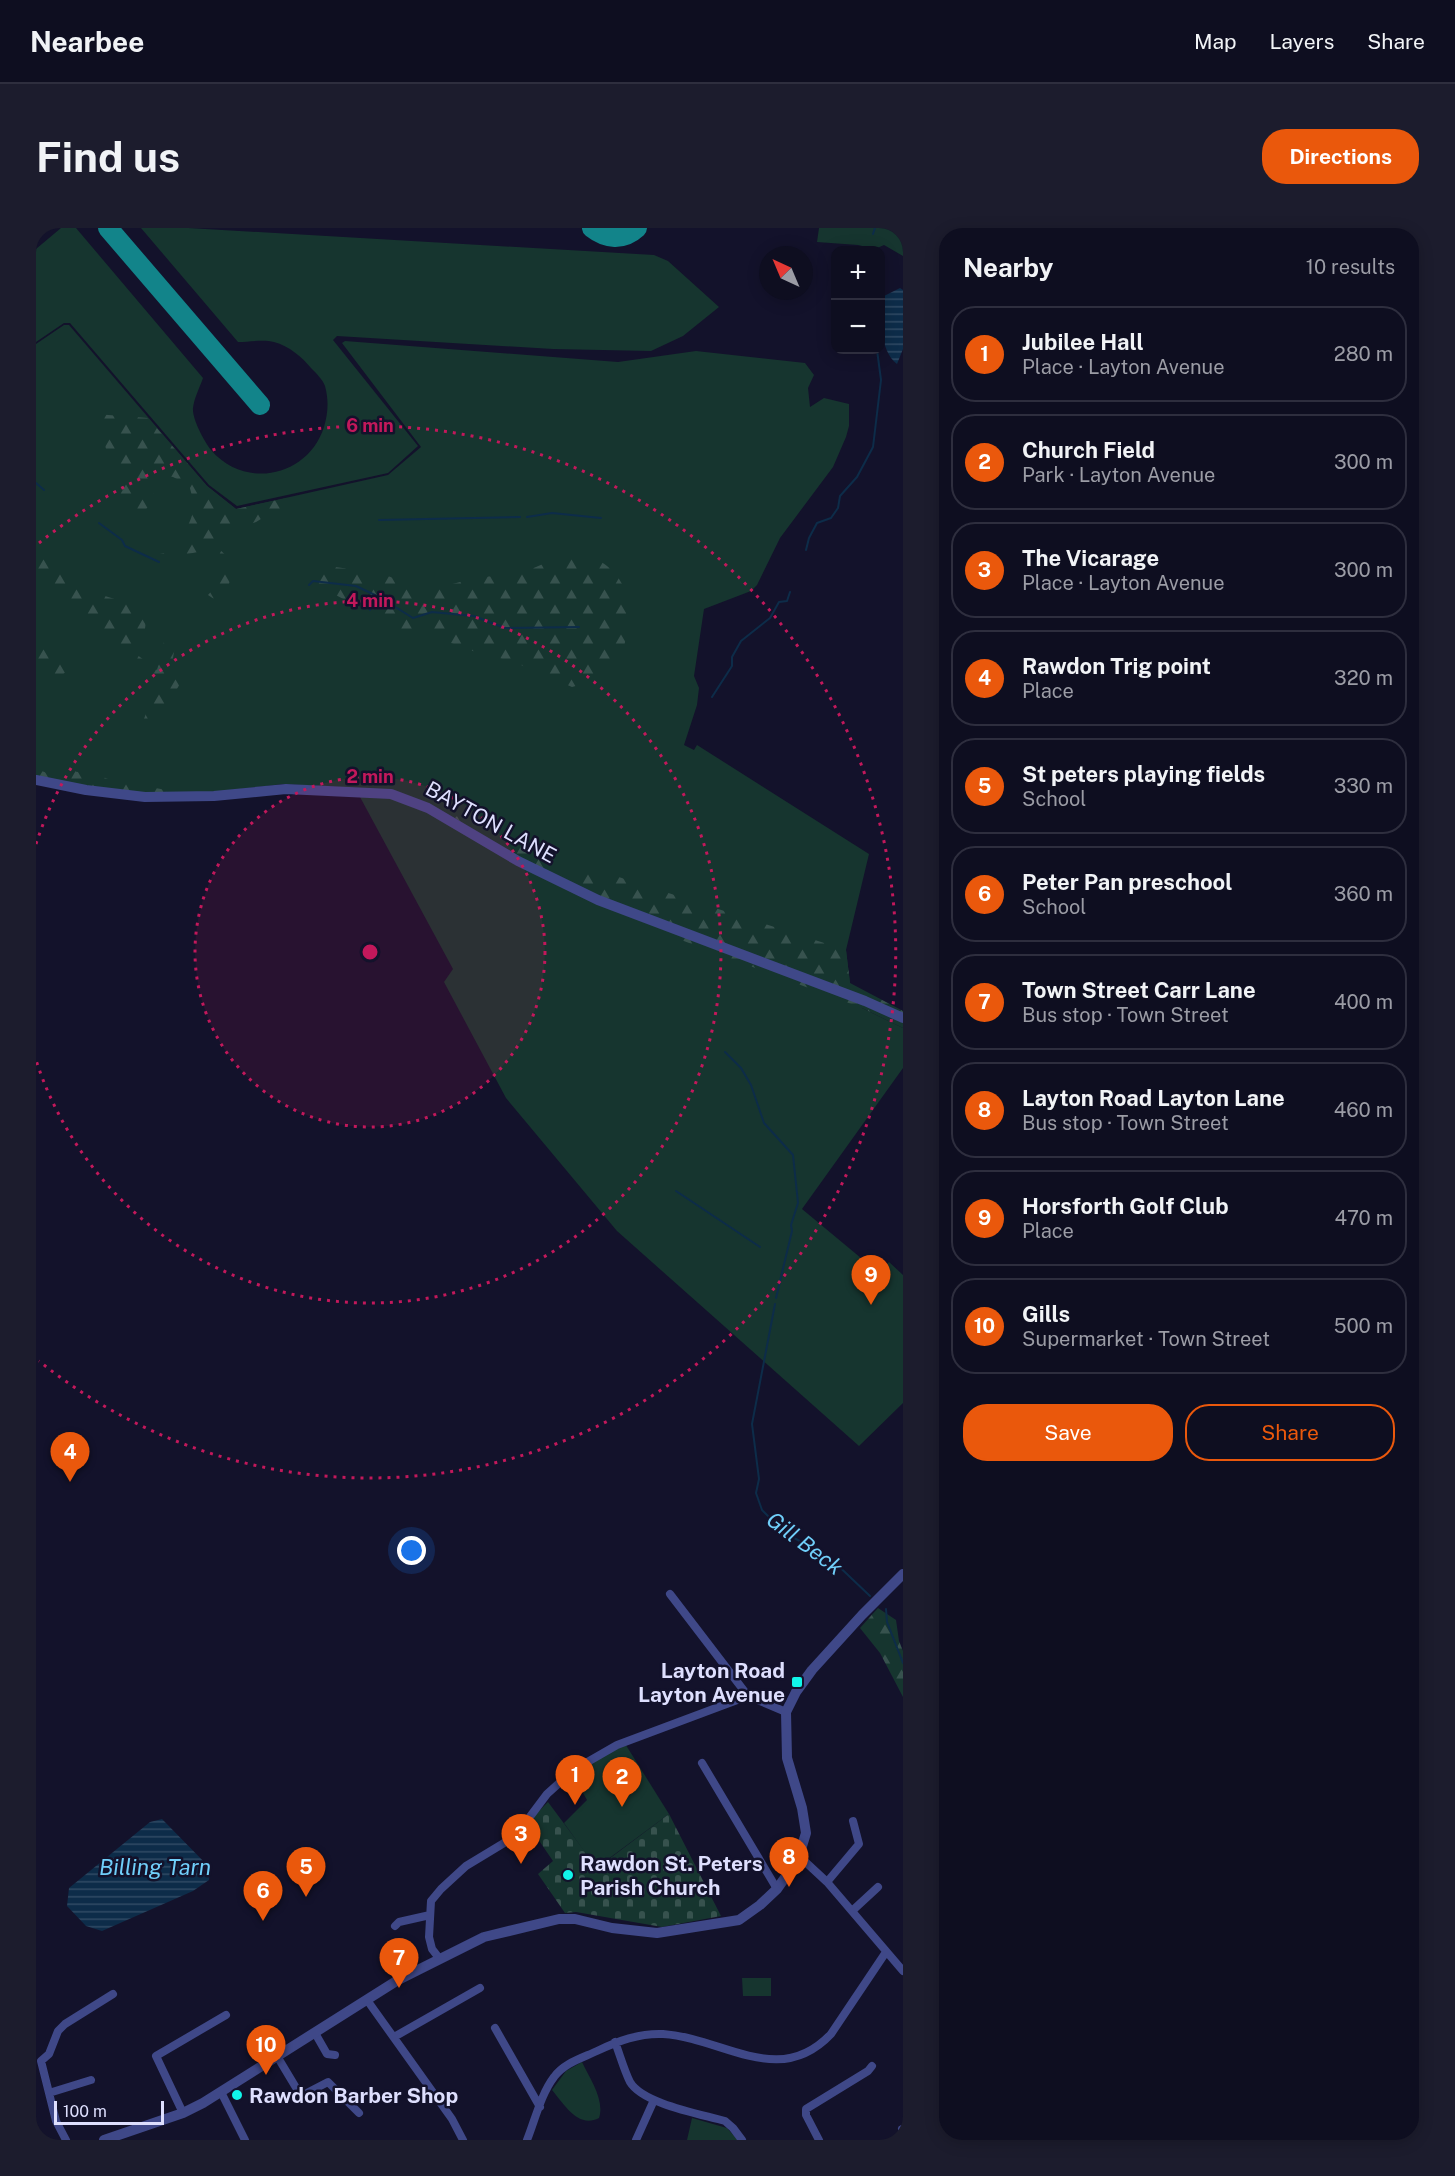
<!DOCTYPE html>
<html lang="en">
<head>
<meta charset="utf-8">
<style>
	:root { --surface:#0e0e20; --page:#1c1c2d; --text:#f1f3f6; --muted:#9b9ca5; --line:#2e2e3e; --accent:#ea580c }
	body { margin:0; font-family:"Public Sans",sans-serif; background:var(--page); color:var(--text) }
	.controls { position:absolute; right:18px; top:18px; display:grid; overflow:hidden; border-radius:12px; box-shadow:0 3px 15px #0003 }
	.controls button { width:54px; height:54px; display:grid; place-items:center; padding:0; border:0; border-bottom:2px solid var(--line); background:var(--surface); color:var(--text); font:30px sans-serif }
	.compass { position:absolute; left:723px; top:18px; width:54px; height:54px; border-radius:50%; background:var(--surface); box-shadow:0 3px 15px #0003; rotate:316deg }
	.scale { position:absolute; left:18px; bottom:15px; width:110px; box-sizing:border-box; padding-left:6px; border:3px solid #dedffe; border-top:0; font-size:16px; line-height:21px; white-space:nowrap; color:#dedffe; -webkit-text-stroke:4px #13122b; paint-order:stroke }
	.you { position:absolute; left:376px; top:1323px; width:21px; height:21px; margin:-15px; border:4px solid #fff; border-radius:50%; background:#1a73e8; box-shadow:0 0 0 9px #1a73e833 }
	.badge { display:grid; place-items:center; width:39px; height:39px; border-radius:50%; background:var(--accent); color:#fff; font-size:20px; font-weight:700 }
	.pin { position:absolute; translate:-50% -50px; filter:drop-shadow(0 2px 3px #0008) }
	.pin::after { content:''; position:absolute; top:32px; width:21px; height:18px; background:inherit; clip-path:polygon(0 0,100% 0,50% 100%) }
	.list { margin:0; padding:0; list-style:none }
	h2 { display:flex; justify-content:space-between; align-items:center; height:78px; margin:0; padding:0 24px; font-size:26px }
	h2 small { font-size:20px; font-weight:400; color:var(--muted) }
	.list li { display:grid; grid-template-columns:39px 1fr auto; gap:18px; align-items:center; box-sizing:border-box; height:96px; margin:0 12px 12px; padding:0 12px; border:2px solid var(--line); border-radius:24px }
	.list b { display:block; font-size:22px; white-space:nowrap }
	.list p { margin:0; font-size:20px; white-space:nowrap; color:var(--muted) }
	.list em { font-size:20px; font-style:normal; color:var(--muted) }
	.actions { display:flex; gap:12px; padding:18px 24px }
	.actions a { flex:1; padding:14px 0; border:2px solid var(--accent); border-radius:24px; text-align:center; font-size:21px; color:var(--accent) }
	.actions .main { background:var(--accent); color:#fff }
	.map { position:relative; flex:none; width:867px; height:1912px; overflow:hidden; border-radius:24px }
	header { display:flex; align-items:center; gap:36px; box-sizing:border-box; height:84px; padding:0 30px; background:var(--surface); border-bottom:2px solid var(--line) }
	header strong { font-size:28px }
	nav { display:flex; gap:33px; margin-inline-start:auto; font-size:21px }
	.intro { display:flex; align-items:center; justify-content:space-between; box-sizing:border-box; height:144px; padding:0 36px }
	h1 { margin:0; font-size:42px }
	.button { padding:15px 27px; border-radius:24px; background:var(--accent); color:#fff; font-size:21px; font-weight:700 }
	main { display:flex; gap:36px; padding:0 36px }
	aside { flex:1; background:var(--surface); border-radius:24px; box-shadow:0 3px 15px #0003 }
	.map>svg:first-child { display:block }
	.green { fill:#16352f }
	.forest { fill:url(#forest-firs) }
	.cemetery { fill:url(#cemetery-stones) }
	.water { fill:url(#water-rules) }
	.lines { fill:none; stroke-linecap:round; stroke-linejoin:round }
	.stream { stroke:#0d2c49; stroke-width:2 }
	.taxiway { stroke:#12848a; stroke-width:20 }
	.minor { stroke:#3f4888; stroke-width:8 }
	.tertiary { stroke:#3f4888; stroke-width:10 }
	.ring { fill:none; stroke:#c2185b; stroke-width:3; stroke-dasharray:3 6 }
	.poi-dot { fill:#11f6ea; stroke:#13122b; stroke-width:2 }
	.labels { text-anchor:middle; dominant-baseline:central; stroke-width:5; stroke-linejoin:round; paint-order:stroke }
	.street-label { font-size:21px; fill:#dedffe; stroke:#13122b }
	.poi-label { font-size:21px; font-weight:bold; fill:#dedffe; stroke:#13122b; text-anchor:start }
	.water-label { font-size:22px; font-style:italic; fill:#70cffa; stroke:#13122b }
	.centre { fill:#c2185b; stroke:#13122b; stroke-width:3 }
	.ring-label { font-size:18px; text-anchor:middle; font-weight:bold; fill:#c2185b; stroke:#13122b; stroke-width:5; stroke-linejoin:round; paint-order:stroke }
</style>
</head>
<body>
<header>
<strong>Nearbee</strong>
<nav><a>Map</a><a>Layers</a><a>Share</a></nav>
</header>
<div class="intro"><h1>Find us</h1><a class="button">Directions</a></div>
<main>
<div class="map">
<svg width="867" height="1912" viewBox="0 0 867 1912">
	<defs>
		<pattern id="forest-firs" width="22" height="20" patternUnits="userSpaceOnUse" patternTransform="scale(1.5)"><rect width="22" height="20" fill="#16352f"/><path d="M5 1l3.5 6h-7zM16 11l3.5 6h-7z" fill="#37524e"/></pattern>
		<pattern id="cemetery-stones" width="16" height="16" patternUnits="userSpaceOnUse" patternTransform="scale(1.5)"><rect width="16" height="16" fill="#16352f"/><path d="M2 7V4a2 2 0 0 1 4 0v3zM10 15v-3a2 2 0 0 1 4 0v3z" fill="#37524e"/></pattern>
		<pattern id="water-rules" width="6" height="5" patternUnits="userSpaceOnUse" patternTransform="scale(1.5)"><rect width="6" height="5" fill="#0d2c49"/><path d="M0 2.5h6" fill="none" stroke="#304a64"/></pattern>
	</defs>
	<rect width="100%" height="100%" fill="#13122b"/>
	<path class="green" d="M25,0H40L167,150C164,159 158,170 157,180C156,191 168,213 175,222C209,262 272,249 288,199C292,185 293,173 289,158C287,152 280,145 275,140C266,129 253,118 238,114C228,111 213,114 202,114L105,0H152L618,27L632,33L683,79L647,108L615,123L517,121L301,108L297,112L382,218L352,245L201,278L173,257L34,95H28L0,114V21Z
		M783,0H867V28L848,17L839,21L822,17L781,14Z
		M28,97H33L171,258L200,281L352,247L385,219L306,115L309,113L582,134L660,123L769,135L778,147L772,160L774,179L788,170L813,176V198L810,209L797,239L744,310L721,357L715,363L668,381L658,448L663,460L661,477L648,517L658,522L661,517L833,626L810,722L814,755L826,780L867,800V840L766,981L843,1045L853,1034L867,1047V1175L823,1218L581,1003L470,870L408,754L417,741L324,569L322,560L247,556L179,564L112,566L0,549V116Z
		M588,1514L633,1586L560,1640L528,1595L551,1572L535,1544Z
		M706,1750H735V1768H707Z
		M546,1834C554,1851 569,1872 563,1890C542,1901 528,1876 516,1862L530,1843Z
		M656,1890L691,1900L702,1912H651Z"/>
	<path class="forest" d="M59,186L112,190L171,258L200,281L251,270L257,277L238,283L220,294L206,299L182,320L197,334C197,351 192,361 181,373L172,367L184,354L183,340L167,323L126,331L124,326L154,319L145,311C157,288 161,283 153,257L137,249L126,247L118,257V274L100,290L88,284L81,271L85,251L73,230Z
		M0,318L13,328L19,338L56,364L98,377L110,392L107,418L100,426L121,442L129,410L140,412L135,442L149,447L112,511L102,507L121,456L69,417L46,378L21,363L0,342Z
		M517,327C533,327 558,327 571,338C577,343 583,350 586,356C591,367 593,410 587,420C577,437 556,455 536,459L478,434L437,423L393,407L357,401L326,381L296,365L275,360L269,354L270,349L277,344L289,339H299L344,345L373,356L409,358L439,350L486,345L507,336Z
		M0,413L35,439L23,450L0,434Z
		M31,539L41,544L50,542L72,551L130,562V565L71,562L0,549V541L14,546Z
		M426,583L506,633L547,647L564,643L810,722L814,755L867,783V800L826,780L624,704L606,684L539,659L456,614L419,590Z
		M842,1380L860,1392L863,1413L867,1423V1469L844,1425L824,1400Z"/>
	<path class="cemetery" d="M512,1574L561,1640L633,1586L685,1688L626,1699L540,1684L529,1685L502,1646L517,1633L491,1595Z"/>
	<path class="water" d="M864,60L867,62V121L861,136C844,123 844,89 844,70Z
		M126,1591L174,1640L173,1652L157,1663L66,1703L50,1698L31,1678L33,1660L114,1594Z"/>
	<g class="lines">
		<path class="stream" d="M837,6L839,0
			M0,255L8,262
			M491,289L516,285L565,290
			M343,292L484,289
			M63,295L86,312L89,318L123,334
			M770,322L773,310L781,295L795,290L802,280L804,268L821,249L837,219L845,152L841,122
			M273,357L277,353L320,358L339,367L334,382
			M356,377L377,390L396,384L438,388L469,400L543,399
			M676,469L696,438V429L705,413L734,390L743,374L751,373L754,364
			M689,824L705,840L715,857L728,895L757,927L762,975L755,997L756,1003L740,1070
			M640,963L724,1019
			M739,1076L716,1196L723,1251L720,1265L726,1282L749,1305L793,1329L834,1368
			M850,1381L851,1394L867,1435"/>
		<path class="taxiway" d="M72,0L224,177
			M556,0C570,11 587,13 601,0"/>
		<path class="minor" d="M634,1366L712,1468
			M666,1535L741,1661
			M763,1628L791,1654L867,1743
			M791,1654L823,1616L817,1593
			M816,1683L842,1659
			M359,1698L363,1694L394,1687
			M403,1730L396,1721L393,1709L395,1673L405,1661L430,1638L468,1615L487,1598L511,1566L531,1548L541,1540L581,1517L712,1468L750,1484
			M331,1772L416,1891L427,1912
			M459,1800L504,1879
			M279,1805L291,1826L299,1827
			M358,1809L444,1760
			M579,1814C584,1827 588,1842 594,1854C607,1876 665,1886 689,1893L697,1900L706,1912
			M241,1828L265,1868L292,1854L323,1885
			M185,1864L209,1912
			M13,1865L55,1852
			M147,1885L120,1828L190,1787
			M866,1901L867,1904
			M30,1912L20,1893L5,1833L13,1826L22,1803L29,1796L77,1766
			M491,1912C499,1892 505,1866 518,1849C528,1835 546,1830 561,1823C582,1813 603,1805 627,1806C688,1810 743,1861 795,1806L850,1724
			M600,1912L618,1872
			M783,1912L770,1887V1881L832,1843L836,1838"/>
		<path class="tertiary" d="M0,552L50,562L109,569L178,568L250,561L355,566L392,580L482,633L562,672L829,773L867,790
			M68,1912L147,1885L167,1875L362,1752L448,1709L523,1691H539L576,1700L621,1705L703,1692L724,1677L741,1661L753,1644L763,1628L770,1605L766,1580L751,1530L750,1484L760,1464L776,1442L826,1387L867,1346"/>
	</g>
	<circle cx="334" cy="724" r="175" fill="#c2185b" fill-opacity=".12"/>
	<g class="ring">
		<circle cx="334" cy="724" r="175"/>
		<path d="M0 616A351 351 0 1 1 0 832"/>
		<path d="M3 315A526 526 0 1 1 3 1133"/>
	</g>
	<g class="poi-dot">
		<rect x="755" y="1448" width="12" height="12" rx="3"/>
		<circle cx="532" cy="1647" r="6"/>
		<circle cx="201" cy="1867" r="6"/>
	</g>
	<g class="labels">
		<g class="street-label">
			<text transform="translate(455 594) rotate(29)">BAYTON LANE</text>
		</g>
		<g class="poi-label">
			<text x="749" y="1442" text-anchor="end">Layton Road<tspan x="749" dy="24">Layton Avenue</tspan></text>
			<text x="544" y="1635">Rawdon St. Peters<tspan x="544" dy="24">Parish Church</tspan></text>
			<text x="213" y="1867">Rawdon Barber Shop</text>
		</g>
		<g class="water-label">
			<text transform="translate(769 1315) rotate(37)">Gill Beck</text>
			<text x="119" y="1639">Billing Tarn</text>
		</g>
	</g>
	<circle cx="334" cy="724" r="9" class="centre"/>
	<g class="ring-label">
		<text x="334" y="204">6 min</text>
		<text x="334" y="379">4 min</text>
		<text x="334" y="555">2 min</text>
	</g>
</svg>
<div class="controls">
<button>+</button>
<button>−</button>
</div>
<svg class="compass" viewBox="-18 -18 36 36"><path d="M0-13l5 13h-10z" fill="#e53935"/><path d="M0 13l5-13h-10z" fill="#9b9ca5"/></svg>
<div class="scale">100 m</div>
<div class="you"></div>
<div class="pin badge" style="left:539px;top:1577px">1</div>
<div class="pin badge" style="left:586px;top:1579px">2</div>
<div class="pin badge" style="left:485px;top:1636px">3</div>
<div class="pin badge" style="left:34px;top:1254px">4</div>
<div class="pin badge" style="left:270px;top:1669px">5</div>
<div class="pin badge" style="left:227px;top:1693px">6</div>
<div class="pin badge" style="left:363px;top:1760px">7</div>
<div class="pin badge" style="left:753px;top:1659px">8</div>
<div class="pin badge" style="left:835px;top:1077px">9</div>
<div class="pin badge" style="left:230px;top:1847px">10</div>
</div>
<aside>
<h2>Nearby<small>10 results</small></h2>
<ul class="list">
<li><span class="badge">1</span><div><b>Jubilee Hall</b><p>Place · Layton Avenue</p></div><em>280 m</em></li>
<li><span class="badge">2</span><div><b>Church Field</b><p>Park · Layton Avenue</p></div><em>300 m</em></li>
<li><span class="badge">3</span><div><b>The Vicarage</b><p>Place · Layton Avenue</p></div><em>300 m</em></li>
<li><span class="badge">4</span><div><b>Rawdon Trig point</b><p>Place</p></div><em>320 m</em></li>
<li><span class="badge">5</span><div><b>St peters playing fields</b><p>School</p></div><em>330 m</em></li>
<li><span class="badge">6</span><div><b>Peter Pan preschool</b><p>School</p></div><em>360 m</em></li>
<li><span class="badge">7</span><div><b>Town Street Carr Lane</b><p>Bus stop · Town Street</p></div><em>400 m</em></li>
<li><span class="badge">8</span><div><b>Layton Road Layton Lane</b><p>Bus stop · Town Street</p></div><em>460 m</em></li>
<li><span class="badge">9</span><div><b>Horsforth Golf Club</b><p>Place</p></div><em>470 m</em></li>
<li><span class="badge">10</span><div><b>Gills</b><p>Supermarket · Town Street</p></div><em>500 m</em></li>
</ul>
<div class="actions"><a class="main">Save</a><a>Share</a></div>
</aside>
</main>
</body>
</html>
